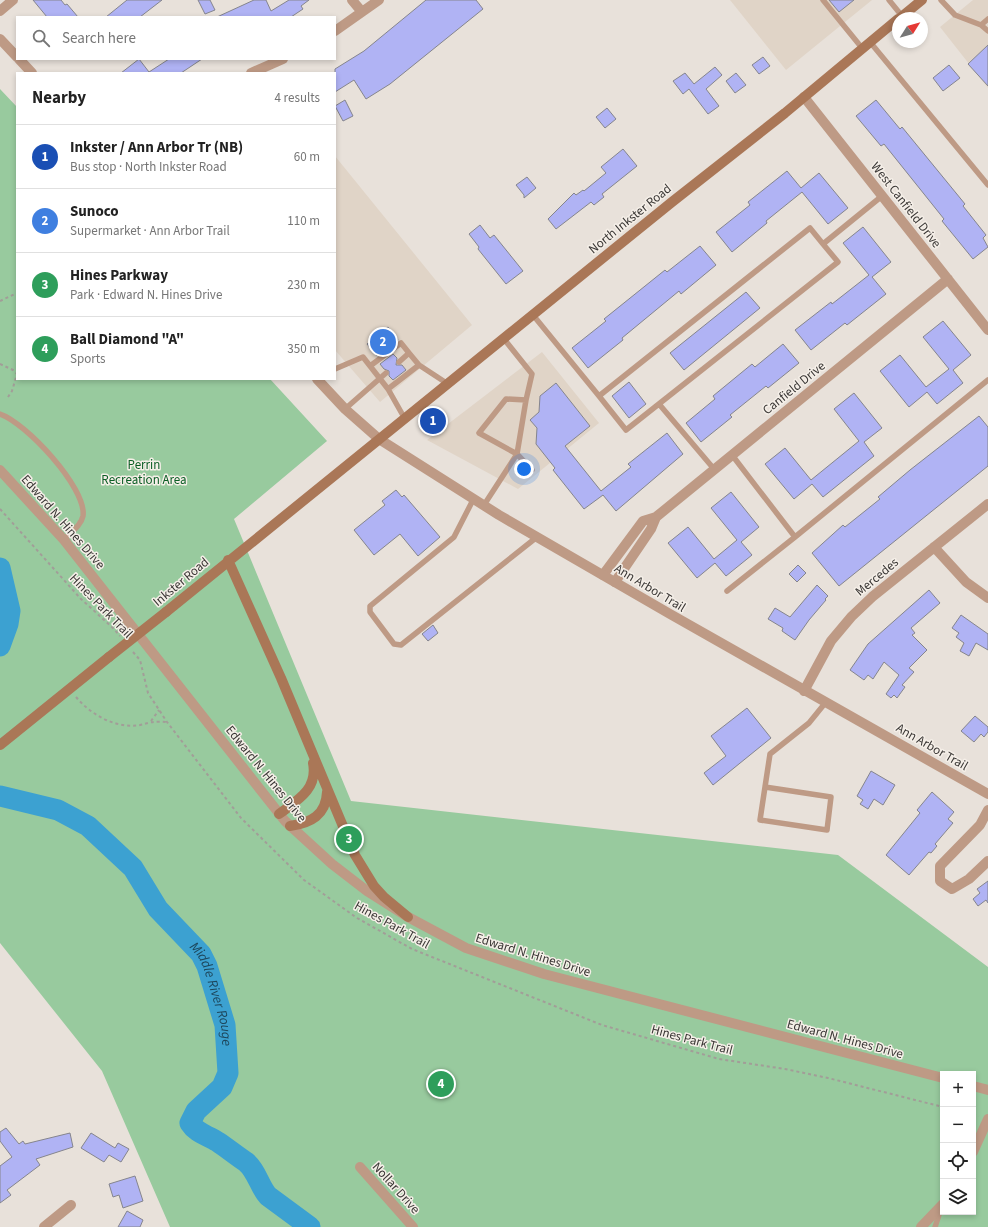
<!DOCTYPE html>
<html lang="en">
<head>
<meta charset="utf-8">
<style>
	:root { --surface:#fff; --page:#f6f6f6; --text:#222; --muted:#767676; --line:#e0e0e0; --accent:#258862 }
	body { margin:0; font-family:"Source Sans 3",sans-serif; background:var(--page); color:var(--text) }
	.controls { position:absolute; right:12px; bottom:12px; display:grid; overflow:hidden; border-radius:0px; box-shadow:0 2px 6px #0003 }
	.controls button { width:36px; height:36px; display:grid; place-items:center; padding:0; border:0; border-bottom:1px solid var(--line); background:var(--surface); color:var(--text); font:20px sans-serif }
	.compass { position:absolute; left:892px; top:12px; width:36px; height:36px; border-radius:50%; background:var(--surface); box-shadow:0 2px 6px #0003; rotate:53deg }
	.you { position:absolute; left:524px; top:469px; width:14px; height:14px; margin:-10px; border:3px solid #fff; border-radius:50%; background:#1a73e8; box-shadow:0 0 0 6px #1a73e833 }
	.badge { display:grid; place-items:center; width:26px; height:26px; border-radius:50%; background:var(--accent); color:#fff; font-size:13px; font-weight:700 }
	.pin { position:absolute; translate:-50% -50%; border:2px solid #fff; box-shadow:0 1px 4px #0006 }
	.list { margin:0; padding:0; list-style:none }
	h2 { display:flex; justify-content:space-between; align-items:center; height:52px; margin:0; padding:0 16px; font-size:17px }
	h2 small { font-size:13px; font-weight:400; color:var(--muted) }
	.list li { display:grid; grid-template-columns:26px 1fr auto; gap:12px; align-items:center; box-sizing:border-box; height:64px; padding:0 16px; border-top:1px solid var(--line) }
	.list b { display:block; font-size:15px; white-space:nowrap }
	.list p { margin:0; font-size:13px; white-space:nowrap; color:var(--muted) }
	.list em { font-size:13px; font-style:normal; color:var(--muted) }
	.icon { flex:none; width:22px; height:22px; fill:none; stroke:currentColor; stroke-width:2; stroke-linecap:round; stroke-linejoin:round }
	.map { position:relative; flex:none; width:988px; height:1227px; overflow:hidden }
	.search { position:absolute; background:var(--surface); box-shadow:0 2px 6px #0003; left:16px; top:16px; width:320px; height:44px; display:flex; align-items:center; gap:10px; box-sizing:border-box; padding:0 14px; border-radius:0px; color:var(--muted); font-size:15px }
	.panel { position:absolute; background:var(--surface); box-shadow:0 2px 6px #0003; left:16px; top:72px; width:320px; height:308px; border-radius:0px }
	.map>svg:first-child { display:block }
	.built { fill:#e0d4c7 }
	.green { fill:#98ca9e; fill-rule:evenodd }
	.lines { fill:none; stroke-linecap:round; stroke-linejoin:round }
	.river { stroke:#3ca1d1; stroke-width:21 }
	.building { fill:#b0b3f4; stroke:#85858d }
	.path { stroke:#a29d98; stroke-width:2; stroke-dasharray:3 3; stroke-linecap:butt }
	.service { stroke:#be9a85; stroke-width:5.5 }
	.minor { stroke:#be9a85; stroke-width:10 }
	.tertiary { stroke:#be9a85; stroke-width:10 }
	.secondary { stroke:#aa7757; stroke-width:10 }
	.secondary-bridge { stroke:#aa7757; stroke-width:10 }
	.labels { text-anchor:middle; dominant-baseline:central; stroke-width:3; stroke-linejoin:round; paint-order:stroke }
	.street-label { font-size:13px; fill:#3a3735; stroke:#f5efe8 }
	.park-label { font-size:13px; fill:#0b5e25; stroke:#f5efe8 }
	.water-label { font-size:14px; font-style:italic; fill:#1d465b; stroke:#f5efe8 }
</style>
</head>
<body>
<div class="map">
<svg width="988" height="1227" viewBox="0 0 988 1227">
	<rect width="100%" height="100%" fill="#e8e1da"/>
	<path class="built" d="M730,0H872L786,70Z
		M973,0H988V88L940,27Z
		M335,156L472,325L380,402L335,350Z
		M542,352L599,423L518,489L427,440Z"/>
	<path class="green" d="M0,89L17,107V379H270L327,441L234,519L351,801L838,855L988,967V1227H170L102,1071L0,943ZM943,1074H973V1212H943Z"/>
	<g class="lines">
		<g class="river">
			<path d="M0,568L10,611L8,624L0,646"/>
			<path id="s1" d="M0,796L58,810L88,826L133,868L158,909L201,954L207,966L225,1025L228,1073L222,1087L196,1111L190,1123C197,1134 208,1135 218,1142C227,1148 237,1156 246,1162C257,1171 259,1186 268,1196L310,1227"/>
		</g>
	</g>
	<path class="building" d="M33,0H61L65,5L67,4L78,17H47Z
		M127,0H162L140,17H106Z
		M198,0H210L215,10L205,14Z
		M254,0H266L271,11L289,0H309L301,6L303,9L291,17H217Z
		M426,0H476L483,9L390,84L366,99L354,80L335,92V69L364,51Z
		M829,0H854L839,12Z
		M988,45V86L968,64Z
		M763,57L770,66L759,74L752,65Z
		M139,59L149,72L169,59H202L181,73H121Z
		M949,65L960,78L943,91L933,78Z
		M715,67L722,75L706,89L719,106L708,114L689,89L683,94L673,81L685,73L694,84Z
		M736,73L746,85L735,93L726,81Z
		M345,100L353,116L343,121L335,106Z
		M876,100L900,129L902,127L965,204L963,206L986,235L983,238L988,247L973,259L942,221L944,219L884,144L881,146L856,116Z
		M607,108L616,119L605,128L596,117Z
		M623,149L637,166L602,194L604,197L594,205L591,202L556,229L548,219L574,193L576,195L583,190L584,191L606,173L601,167Z
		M787,171L801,188L819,173L848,208L828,224L802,192L766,221L767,223L732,252L716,232L750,205L748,202Z
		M527,177L536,188L524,198V195L516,185Z
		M480,225L490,238L494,235L523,271L506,284L478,249L479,247L469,234Z
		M863,227L891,262L872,277L886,294L847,325L845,323L811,350L795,330L831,302L832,304L869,275L843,243Z
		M700,246L716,265L681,294L679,291L622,338L623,340L588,368L572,348L606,321L604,319L665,270L667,272Z
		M746,292L760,308L684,370L670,353Z
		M943,321L971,355L953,370L963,383L937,404L927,392L909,407L880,371L900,355L926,387L949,369L923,337Z
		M388,327L398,340L377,356L367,344Z
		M783,344L799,363L768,388L766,386L730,415L732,417L701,442L686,423L715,399L713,396L752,364L755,367Z
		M393,354L397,358L396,365H402L406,370L393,380L389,376V371L384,369L380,364Z
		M629,382L646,404L629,418L612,396Z
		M556,383L590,426L565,446L601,491L631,467L628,464L667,433L683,454L616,511L603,495L584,509L553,470L555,468L536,444L537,428L530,420L539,412L540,396Z
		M854,393L882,428L864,442L874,456L823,497L812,484L794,499L765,464L785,448L811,480L859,441L834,409Z
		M979,416L988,427V466L839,586L812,553L843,525L845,527L880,499L878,497L910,470Z
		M396,490L402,497L404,495L440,537L418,556L400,534L374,555L354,530L385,505L382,501Z
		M731,492L759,527L741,542L752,555L726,576L715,563L697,578L668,543L688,527L714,559L737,540L711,508Z
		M798,565L806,573L797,582L789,574Z
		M817,585L828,596L825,599L826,600L809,620L795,640L782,631L783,628L768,619L775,608L790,617Z
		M929,590L940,603L911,628L915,633L912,635L927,650L909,668L914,672L902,685L905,687L897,698L894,695L891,698L886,694L899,675L884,662L873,679L868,675L864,680L850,670L868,644Z
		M961,615L988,634V650L976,643L969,656L960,651L964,643L956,637L959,633L952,628Z
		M433,625L438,633L428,641L422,634Z
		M747,708L771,738L713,785L704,773L726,756L711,736Z
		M975,716L988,727V732L984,737L981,734L974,742L961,731Z
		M871,771L895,785L883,805L874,799L868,809L860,804L863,800L857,796Z
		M932,792L954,812L948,819L953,823L935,844L937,846L931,853L929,852L909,875L886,855L920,813L917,810Z
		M988,881V903L986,900L978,906L973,899L980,893L977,889Z
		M6,1128L19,1144L23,1141L25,1144L70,1133L73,1147L36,1159L40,1165L7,1190L11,1195L0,1203V1166L12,1157L0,1141V1132Z
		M91,1133L115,1148L118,1143L129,1149L121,1162L109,1155L104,1162L81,1148Z
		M135,1176L143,1201L123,1208L119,1195L113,1197L109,1184Z
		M127,1211L143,1220L140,1227H118Z"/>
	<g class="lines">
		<path class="path" d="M0,301L17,293
			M0,364L13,370L17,374L12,391L8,397
			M0,509L81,599L113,628L120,636
			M133,652L140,660L148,693L167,722L241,818L304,880L357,918L412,949L602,1025L719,1059L785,1069L828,1078L943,1107
			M76,697C91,715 116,729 140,725C152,722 154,721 167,722
			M151,721L159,710
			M973,1115L979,1116"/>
		<path class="service" d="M823,0L862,48
			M889,0L902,16
			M941,0L955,15L981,25L988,19
			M981,25L988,31
			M870,42L988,185
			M823,244L810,228L599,396L626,430L838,262L823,244L882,196
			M533,315L599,396
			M504,339L532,374L526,400L506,399L479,433L517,454L526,400
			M399,362L409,353L419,365
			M370,366L401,343L409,353
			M335,369L363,357L388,389
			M659,404L714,469
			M345,409L386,373
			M0,414C25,422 87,488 83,516C81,526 70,533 64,540
			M405,419L388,389L419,365L448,384
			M732,455L795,537L988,380
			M474,498L454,537L370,606V612L394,644L401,645L537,537
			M484,505L517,454L532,470
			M727,591L795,537
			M765,787L760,820L827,830L831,797L765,787L770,754L809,723L826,702
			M935,1227L941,1209"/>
		<path class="minor" d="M352,0L362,12
			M0,11L13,0
			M335,31L379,0
			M251,73L283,59
			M804,97L988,330
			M934,547L966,582L988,598
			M603,575L643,521L656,517L948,279
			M615,582L651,529L656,517
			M804,691L831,641L852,616L872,597L988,504
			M988,810L980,825L940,866V881L952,889L969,879L988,861
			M973,1152L988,1119
			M360,1167L413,1227
			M44,1227L71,1205
			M921,1227L943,1204"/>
		<path class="tertiary" d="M0,39L17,57
			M19,59L32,73
			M317,379L345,409L379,439L499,515L670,614L988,794
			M0,470L64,540L285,821L332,864L367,891L408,917L466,948L544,974L943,1078
			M973,1086L988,1090"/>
		<path class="secondary" d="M900,18L922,0
			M228,560L281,678L355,855L374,886L384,897L408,917
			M166,612L672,202L785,113L898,19
			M0,745L109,657
			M279,814C298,800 318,789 313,763
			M290,826C311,823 326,815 327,792"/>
		<path class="secondary-bridge" d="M109,657L166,612"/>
	</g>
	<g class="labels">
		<g class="street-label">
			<text transform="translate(906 205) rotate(52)">West Canfield Drive</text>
			<text transform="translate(630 219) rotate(-39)">North Inkster Road</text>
			<text transform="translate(794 388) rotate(-39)">Canfield Drive</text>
			<text transform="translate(63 522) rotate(49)">Edward N. Hines Drive</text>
			<text transform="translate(877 577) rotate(-40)">Mercedes</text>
			<text transform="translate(181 582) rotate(-40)">Inkster Road</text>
			<text transform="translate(650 588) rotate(31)">Ann Arbor Trail</text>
			<text transform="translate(101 606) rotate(46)">Hines Park Trail</text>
			<text transform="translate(932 747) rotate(30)">Ann Arbor Trail</text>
			<text transform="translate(266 774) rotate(51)">Edward N. Hines Drive</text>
			<text transform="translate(392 925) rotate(29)">Hines Park Trail</text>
			<text transform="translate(533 955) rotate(17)">Edward N. Hines Drive</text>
			<text transform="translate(845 1039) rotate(15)">Edward N. Hines Drive</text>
			<text transform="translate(692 1040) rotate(15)">Hines Park Trail</text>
			<text transform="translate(396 1188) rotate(48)">Nollar Drive</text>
		</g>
		<g class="park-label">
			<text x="144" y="465">Perrin<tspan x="144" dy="15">Recreation Area</tspan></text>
		</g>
		<g class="water-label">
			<text stroke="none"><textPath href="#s1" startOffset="307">Middle River Rouge</textPath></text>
		</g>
	</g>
</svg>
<div class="controls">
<button>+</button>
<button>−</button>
<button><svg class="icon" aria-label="locate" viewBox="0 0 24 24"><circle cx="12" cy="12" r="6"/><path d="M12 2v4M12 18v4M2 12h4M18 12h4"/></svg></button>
<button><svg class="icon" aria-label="layers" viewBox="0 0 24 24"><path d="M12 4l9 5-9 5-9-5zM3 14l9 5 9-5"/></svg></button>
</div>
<svg class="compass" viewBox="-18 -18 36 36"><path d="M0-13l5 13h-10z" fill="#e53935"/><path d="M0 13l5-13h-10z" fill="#767676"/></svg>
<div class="you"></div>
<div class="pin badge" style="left:433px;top:421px;background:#1a4fb4">1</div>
<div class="pin badge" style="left:383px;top:342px;background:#3f7fe0">2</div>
<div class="pin badge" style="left:349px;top:839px;background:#2e9e5b">3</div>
<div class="pin badge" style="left:441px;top:1084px;background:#2e9e5b">4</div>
<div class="search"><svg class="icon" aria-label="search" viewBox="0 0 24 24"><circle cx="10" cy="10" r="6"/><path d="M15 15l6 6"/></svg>Search here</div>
<section class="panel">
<h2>Nearby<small>4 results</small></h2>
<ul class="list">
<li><span class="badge" style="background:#1a4fb4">1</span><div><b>Inkster / Ann Arbor Tr (NB)</b><p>Bus stop · North Inkster Road</p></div><em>60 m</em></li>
<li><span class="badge" style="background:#3f7fe0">2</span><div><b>Sunoco</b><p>Supermarket · Ann Arbor Trail</p></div><em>110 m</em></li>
<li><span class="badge" style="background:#2e9e5b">3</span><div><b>Hines Parkway</b><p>Park · Edward N. Hines Drive</p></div><em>230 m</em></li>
<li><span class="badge" style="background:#2e9e5b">4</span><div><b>Ball Diamond &quot;A&quot;</b><p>Sports</p></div><em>350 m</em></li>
</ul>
</section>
</div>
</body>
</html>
